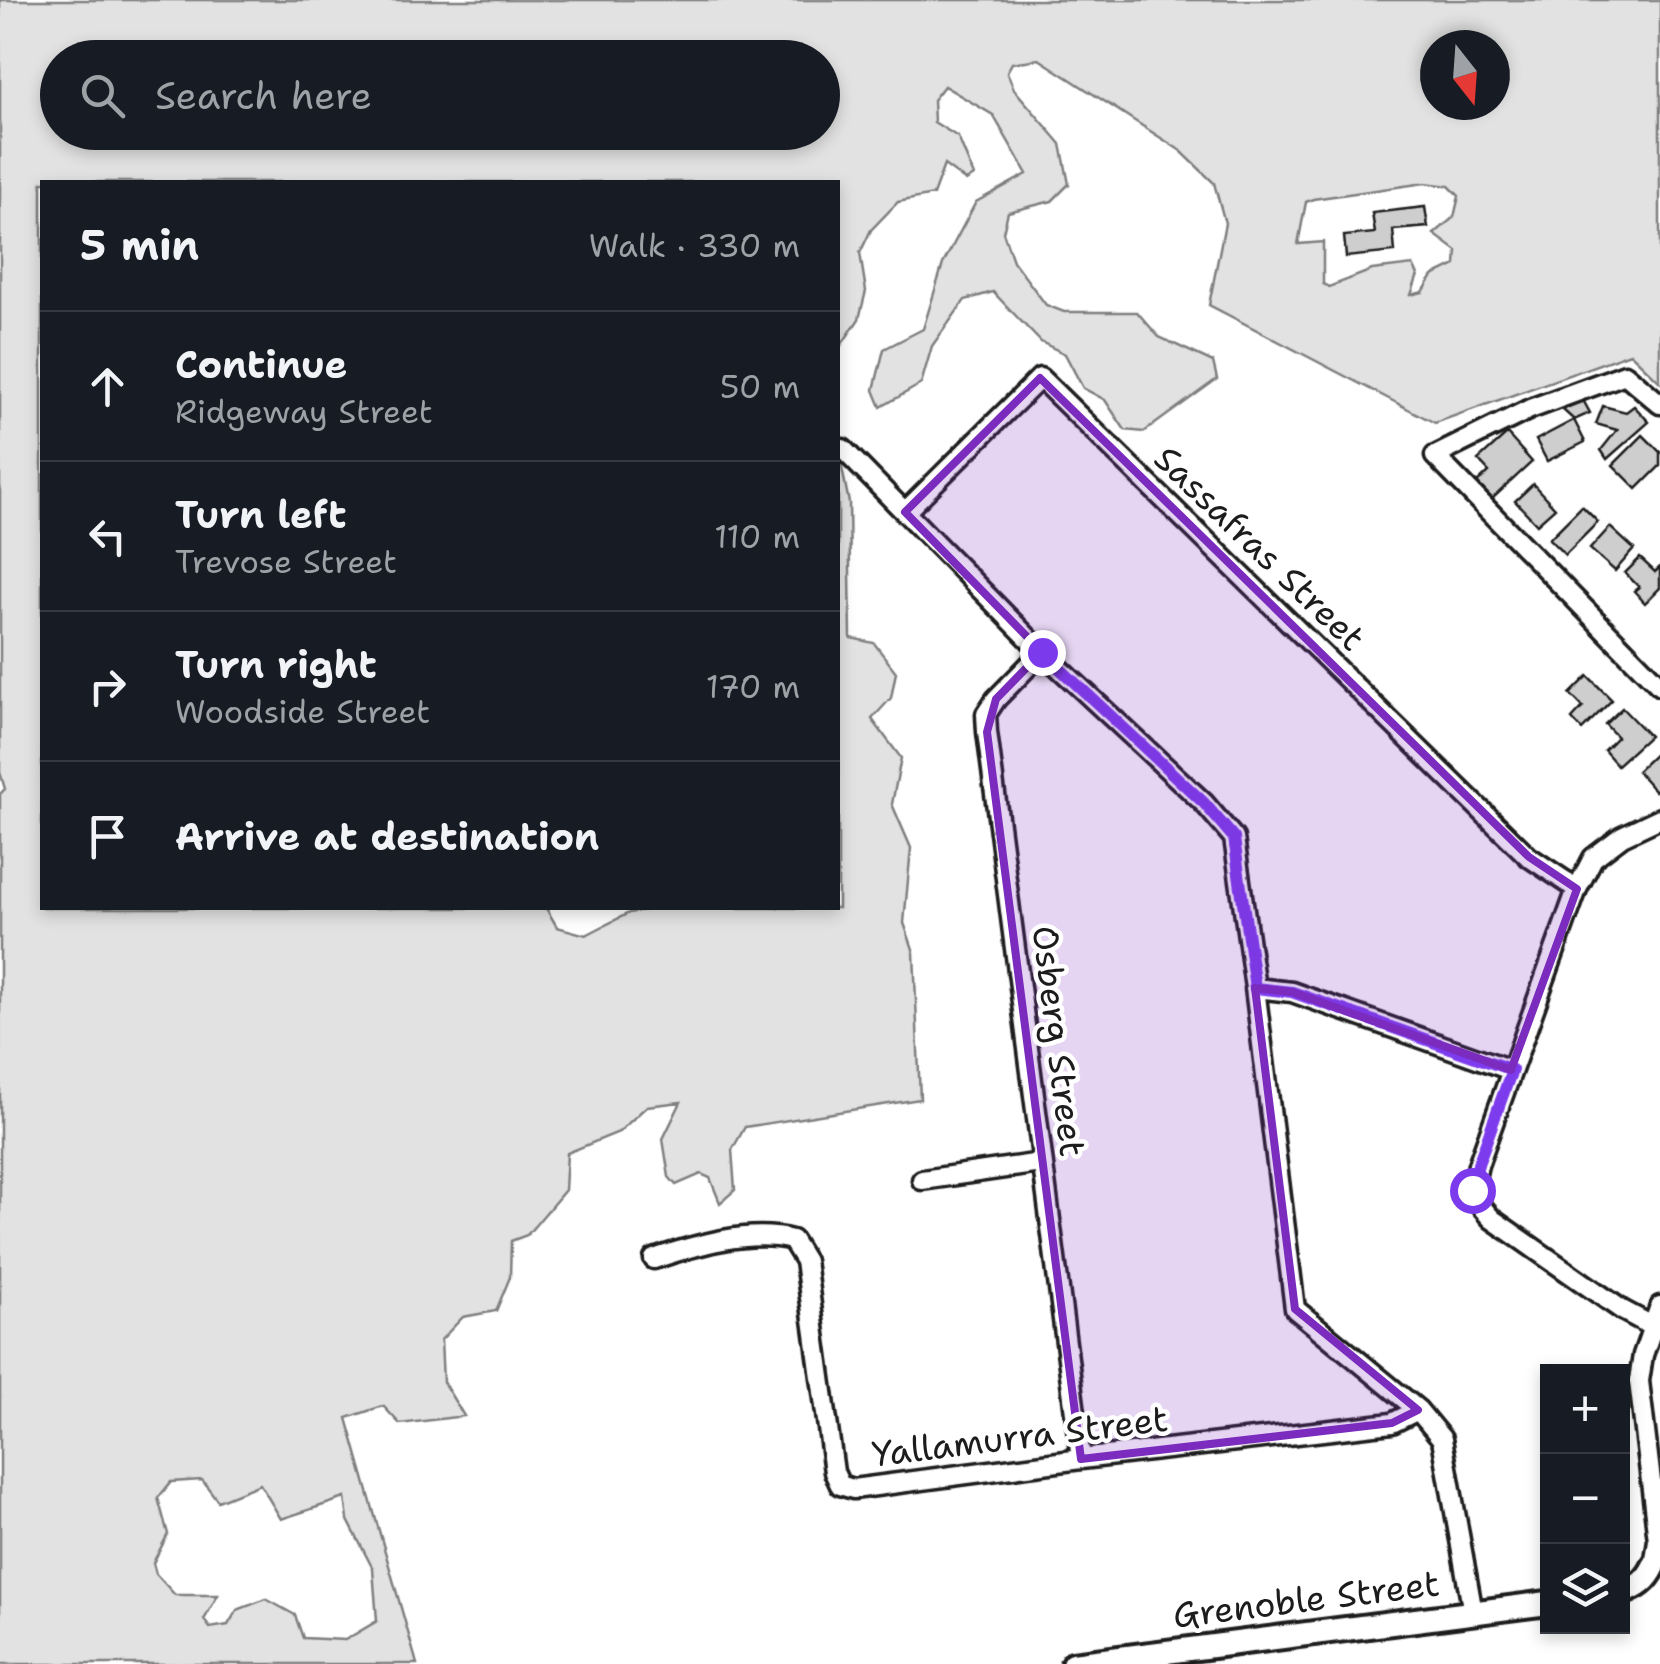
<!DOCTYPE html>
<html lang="en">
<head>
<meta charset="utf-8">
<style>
	:root { --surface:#171b24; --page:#242831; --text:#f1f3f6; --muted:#9ea1a6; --line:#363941 }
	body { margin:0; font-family:"Shantell Sans",sans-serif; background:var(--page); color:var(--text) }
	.controls { position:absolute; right:30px; bottom:30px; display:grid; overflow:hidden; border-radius:0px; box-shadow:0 5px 15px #0003 }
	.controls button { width:90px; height:90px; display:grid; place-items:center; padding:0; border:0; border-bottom:2px solid var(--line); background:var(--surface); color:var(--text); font:50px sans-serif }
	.compass { position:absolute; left:1420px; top:30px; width:90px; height:90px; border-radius:50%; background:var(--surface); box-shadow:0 5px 15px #0003; rotate:163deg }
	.stop { position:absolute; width:30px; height:30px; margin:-22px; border:8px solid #7c3aed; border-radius:50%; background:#fff }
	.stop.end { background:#7c3aed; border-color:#fff; box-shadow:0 2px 10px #0008 }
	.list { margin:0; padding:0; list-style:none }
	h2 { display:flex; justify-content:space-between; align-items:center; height:130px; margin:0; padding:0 40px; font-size:42px }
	h2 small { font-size:32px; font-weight:400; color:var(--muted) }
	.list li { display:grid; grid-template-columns:65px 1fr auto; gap:30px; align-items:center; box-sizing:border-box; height:150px; padding:0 40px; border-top:2px solid var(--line) }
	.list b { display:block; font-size:38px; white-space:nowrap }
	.list p { margin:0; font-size:32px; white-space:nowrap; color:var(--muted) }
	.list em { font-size:32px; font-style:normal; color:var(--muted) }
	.icon { flex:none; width:55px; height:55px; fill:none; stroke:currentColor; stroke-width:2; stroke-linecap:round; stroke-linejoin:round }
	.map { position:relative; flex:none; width:1660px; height:1664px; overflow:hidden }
	.search { position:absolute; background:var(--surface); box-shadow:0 5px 15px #0003; left:40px; top:40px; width:800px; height:110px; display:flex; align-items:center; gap:25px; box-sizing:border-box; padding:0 35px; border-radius:55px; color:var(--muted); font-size:38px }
	.panel { position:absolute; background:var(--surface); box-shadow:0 5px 15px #0003; left:40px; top:180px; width:800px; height:730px; border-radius:0px }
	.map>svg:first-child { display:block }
	.green { fill:#e2e2e2; stroke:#7f7f7f; stroke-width:2.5; fill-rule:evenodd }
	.building { fill:#cecece; stroke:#1c1c1c; stroke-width:2.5 }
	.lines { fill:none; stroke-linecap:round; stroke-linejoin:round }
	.minor-casing { stroke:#1c1c1c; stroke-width:25 }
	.tertiary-casing { stroke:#1c1c1c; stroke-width:30 }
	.minor { stroke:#fff; stroke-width:18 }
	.tertiary { stroke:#fff; stroke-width:22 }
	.route { stroke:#7c3aed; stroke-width:12 }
	.marked { fill:#7b2cbf; fill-opacity:0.2; stroke:#7b2cbf; stroke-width:8; stroke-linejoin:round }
	.labels { text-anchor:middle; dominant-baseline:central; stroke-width:9; stroke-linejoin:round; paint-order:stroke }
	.street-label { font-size:35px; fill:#1c1c1c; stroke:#fff }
</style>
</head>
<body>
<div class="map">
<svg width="1660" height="1664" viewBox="0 0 1660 1664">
	<rect width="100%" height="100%" fill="#fff"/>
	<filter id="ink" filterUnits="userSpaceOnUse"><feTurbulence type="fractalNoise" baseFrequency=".01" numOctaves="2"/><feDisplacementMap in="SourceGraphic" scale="20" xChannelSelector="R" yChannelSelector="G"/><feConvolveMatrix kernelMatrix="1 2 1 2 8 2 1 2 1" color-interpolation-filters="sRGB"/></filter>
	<g filter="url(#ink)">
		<path class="green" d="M0,0H1660V382L1630,353L1435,423L1209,305L1225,223L1214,183L1181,151L1039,59L1012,63L1007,72L1014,89L1061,144L1069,184L1052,201L1008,212L1003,232L1013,261L1046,305L1064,312H1137L1159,337L1213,362L1217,379L1144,432L1125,430L1105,400L1083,388L1065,354L1041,342L993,292L965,300L932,346L921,384L881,407L874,390L884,349L923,329L943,264L976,202L1027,174L993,115L944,86L933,100L934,122L958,137L974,176L966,181L944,165L933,195L898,202L871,230L860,253L866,291L859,319L838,350V182H42V908H546L557,927L586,935L629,913L655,908H838V448L849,503L851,638L874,643L896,672L891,698L872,719L901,758L892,804L911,848L904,923L914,952L920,1099L745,1127L732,1150L735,1190L720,1203L710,1178L701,1174L676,1185L669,1177L663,1139L681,1102L647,1106L619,1132L567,1153L565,1190L527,1235L511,1241L510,1277L496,1311L463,1317L441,1340L443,1382L464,1416L400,1424L383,1406L347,1418L417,1664H0V794L5,789L0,772ZM1435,45H1495V105H1435ZM58,58H822V132H58ZM1425,183L1449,186L1459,196L1454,217L1434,234L1457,251L1456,265L1433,276L1423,292L1411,295L1418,275L1413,265L1372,270L1329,287L1323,284V242L1298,244L1306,202L1313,199ZM202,1480L218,1501L260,1484L281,1519L345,1498L348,1520L373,1569L377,1621L345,1640L303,1638L295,1615L266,1599L237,1610L228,1625L210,1628L204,1620L218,1595H175L156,1574L153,1563L168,1534L158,1498L171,1482Z"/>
		<path class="building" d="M1425,207L1428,227L1393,230L1395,252L1346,257L1344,236L1375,233L1372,213Z
			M1583,400L1590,413L1574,420L1563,410Z
			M1603,406L1626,412L1634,406L1649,422L1607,459L1601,450L1617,430L1596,424Z
			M1574,420L1585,442L1547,461L1536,440Z
			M1507,434L1532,462L1492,499L1477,483L1489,472L1478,460Z
			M1643,435L1660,452V466L1637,489L1613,465Z
			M1533,484L1555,508L1537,524L1515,501Z
			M1582,506L1598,522L1565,555L1549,539Z
			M1610,527L1634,549L1615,571L1590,549Z
			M1640,558L1655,572L1660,567V588L1645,603L1634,591L1639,587L1625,573Z
			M1588,676L1612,700L1582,730L1572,719L1583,707L1570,694Z
			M1622,708L1649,736L1617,765L1604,750L1617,737L1605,724Z
			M1660,749V787L1655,791L1637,771Z"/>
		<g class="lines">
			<defs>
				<path id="minor" d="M1660,404L1625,374L1530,409L1435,456L1660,686
					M843,449L1042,652L1204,803L1234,838L1255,988L1295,1309L1418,1410L1442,1439L1473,1613
					M905,512L1040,378L1529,857L1577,889
					M1042,652L996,699L986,714L987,732L1081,1459
					M1255,988L1292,992L1511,1070
					M922,1180L1041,1163
					M654,1259C695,1245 749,1229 792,1240L805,1261L834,1472L840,1485L853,1489L1081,1459L1392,1423L1418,1410
					M1652,1326L1622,1310L1492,1219C1471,1196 1471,1195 1478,1165L1577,889L1593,858L1622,836L1660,818
					M1654,1566L1658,1540L1639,1381L1643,1355L1660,1306"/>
				<path id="tertiary" d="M1622,1593C1638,1587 1647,1581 1654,1566
					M1073,1664L1548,1603"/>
			</defs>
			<use href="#minor" class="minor-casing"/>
			<use href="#tertiary" class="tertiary-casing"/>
			<use href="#minor" class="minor"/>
			<use href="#tertiary" class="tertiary"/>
		</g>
	</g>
	<g class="lines" filter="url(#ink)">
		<path class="route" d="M1042,652L1204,803L1234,838L1255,988L1292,992L1512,1070L1478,1164L1472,1190"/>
	</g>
	<path class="marked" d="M1040,378L1529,857L1577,889L1511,1070L1292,992L1255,988L1295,1309L1418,1410L1392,1423L1081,1459L987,732L996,699L1042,652L905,512Z"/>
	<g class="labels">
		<g class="street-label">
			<text transform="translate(1260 548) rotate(44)">Sassafras Street</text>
			<text transform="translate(1059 1041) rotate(83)">Osberg Street</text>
			<text transform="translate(1020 1436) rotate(-7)">Yallamurra Street</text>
			<text transform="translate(1306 1599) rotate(-7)">Grenoble Street</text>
		</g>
	</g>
</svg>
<div class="controls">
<button>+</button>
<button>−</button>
<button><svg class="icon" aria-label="layers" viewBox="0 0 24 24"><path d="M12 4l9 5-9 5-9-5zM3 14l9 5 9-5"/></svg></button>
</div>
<svg class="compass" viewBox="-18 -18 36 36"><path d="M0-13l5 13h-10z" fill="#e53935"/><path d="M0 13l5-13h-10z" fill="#9ea1a6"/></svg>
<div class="stop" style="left:1472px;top:1190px"></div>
<div class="stop end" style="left:1042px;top:652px"></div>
<div class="search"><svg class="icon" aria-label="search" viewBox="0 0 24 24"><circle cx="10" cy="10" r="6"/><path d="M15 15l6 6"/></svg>Search here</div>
<section class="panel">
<h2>5 min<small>Walk · 330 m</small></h2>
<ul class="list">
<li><svg class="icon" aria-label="ahead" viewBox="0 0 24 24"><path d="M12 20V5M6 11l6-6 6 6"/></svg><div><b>Continue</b><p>Ridgeway Street</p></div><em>50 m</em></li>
<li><svg class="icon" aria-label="left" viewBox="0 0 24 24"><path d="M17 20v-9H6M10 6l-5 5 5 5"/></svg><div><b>Turn left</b><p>Trevose Street</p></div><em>110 m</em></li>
<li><svg class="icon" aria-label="right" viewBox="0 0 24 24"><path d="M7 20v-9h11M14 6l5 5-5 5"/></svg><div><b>Turn right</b><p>Woodside Street</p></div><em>170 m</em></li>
<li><svg class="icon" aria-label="arrive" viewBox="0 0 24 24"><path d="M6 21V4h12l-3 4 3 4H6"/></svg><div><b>Arrive at destination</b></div></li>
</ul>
</section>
</div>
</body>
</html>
